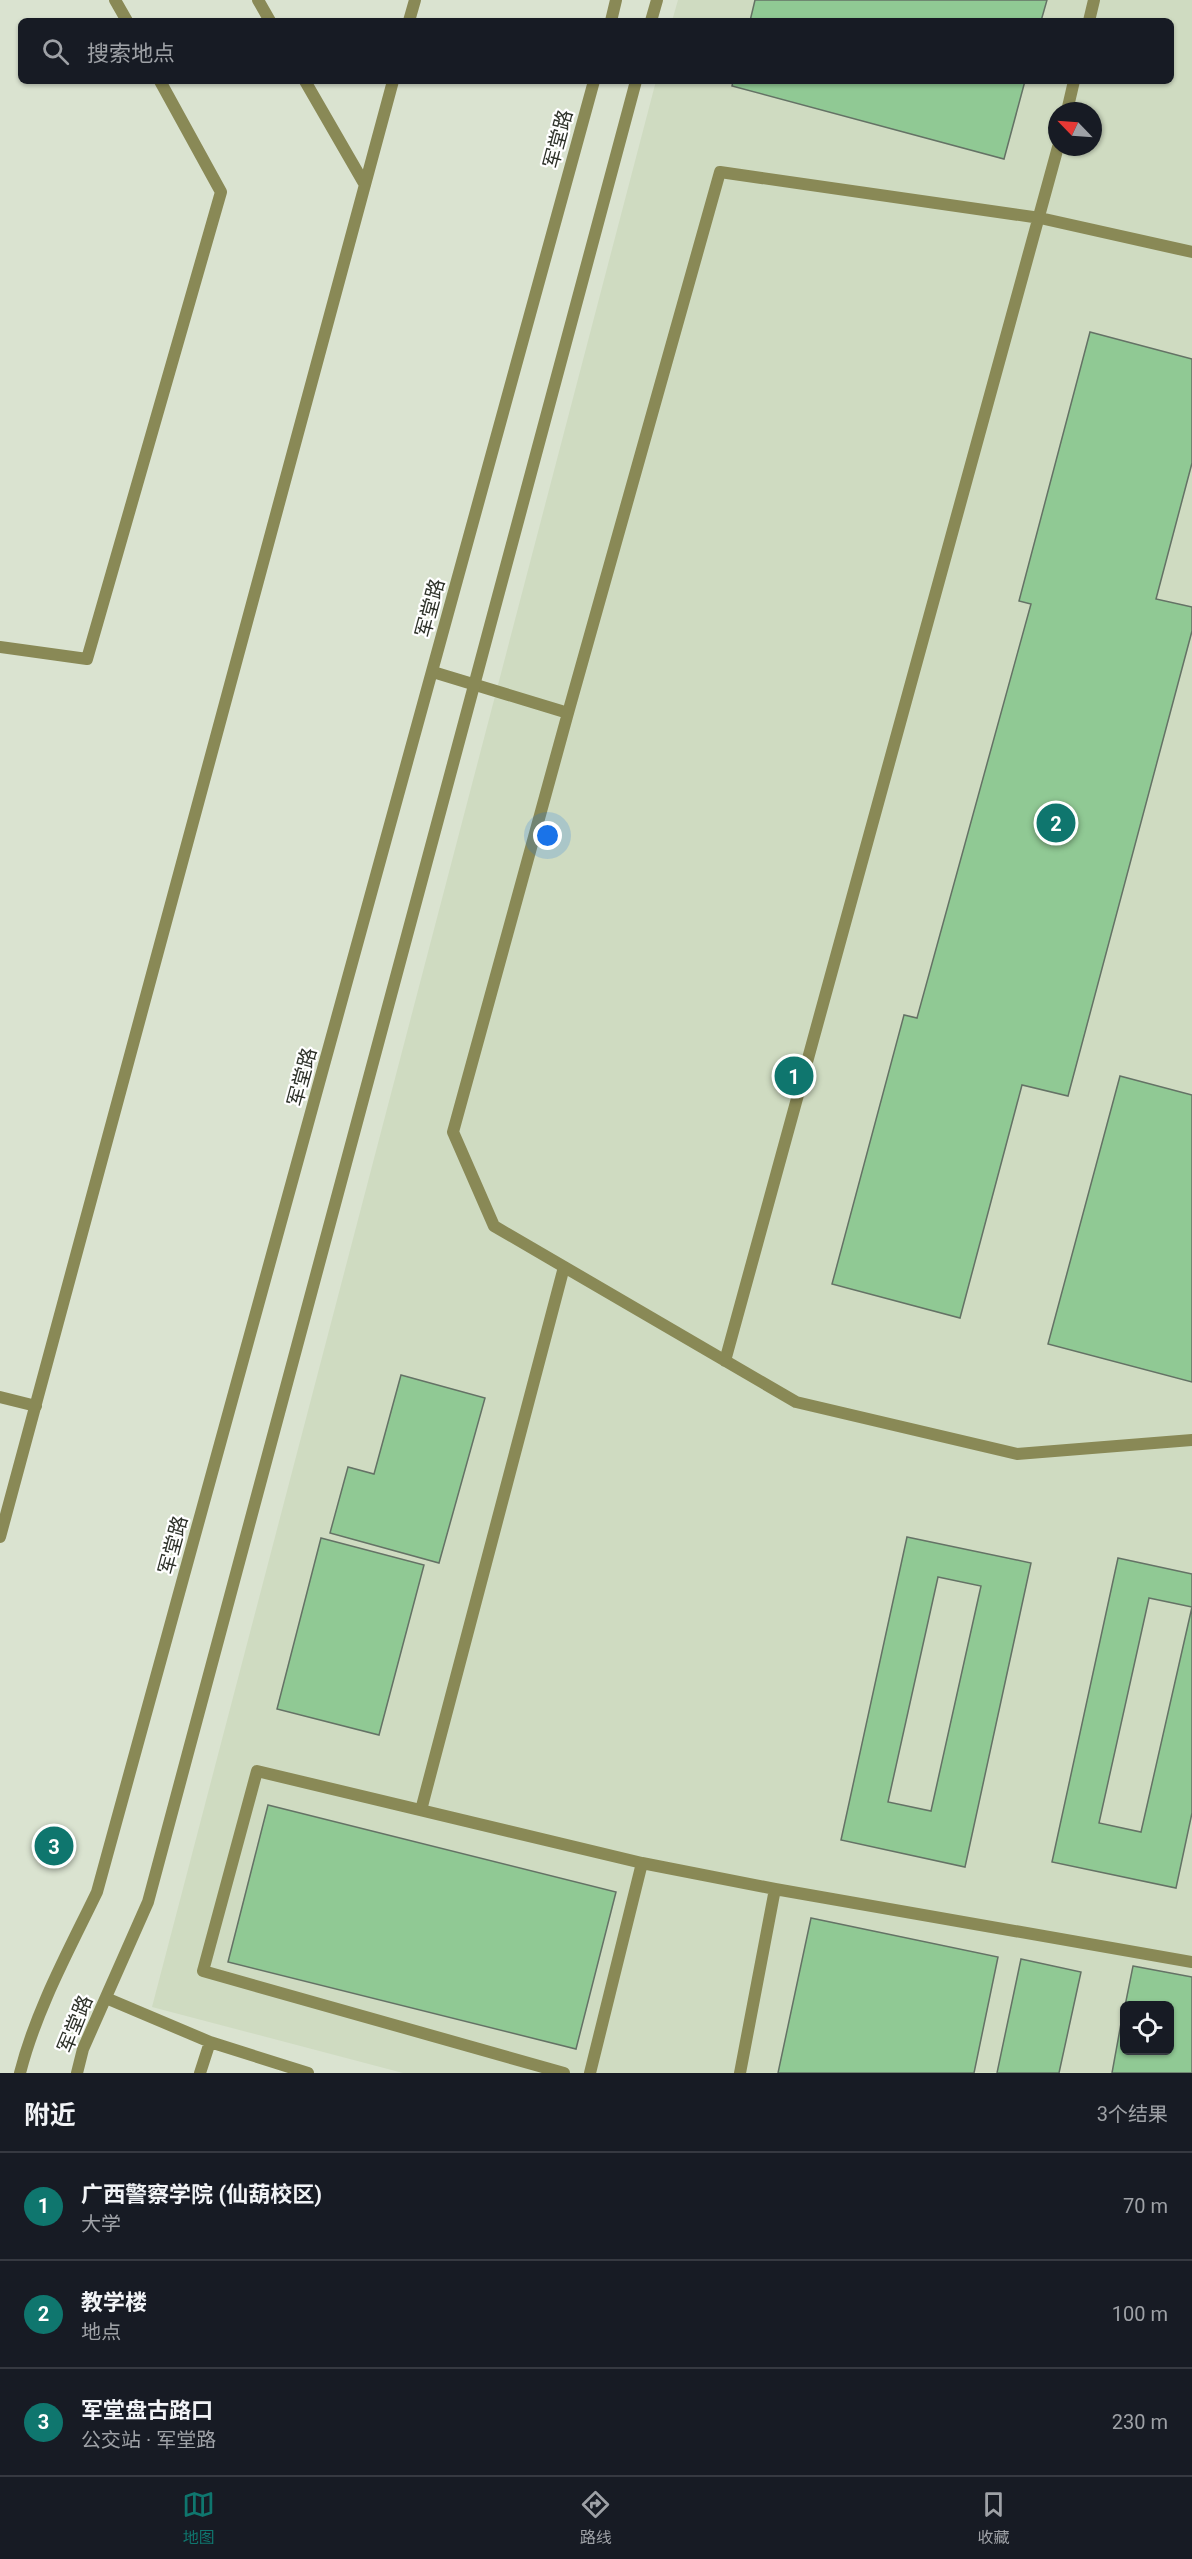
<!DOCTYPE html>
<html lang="zh">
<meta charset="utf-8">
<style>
body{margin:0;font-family:Roboto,"Noto Sans SC",sans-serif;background:#20242c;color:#f1f3f6}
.controls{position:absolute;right:18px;bottom:18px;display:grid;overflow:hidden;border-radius:9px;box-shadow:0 2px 4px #0004}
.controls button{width:54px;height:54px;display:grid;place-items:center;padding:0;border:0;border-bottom:2px solid #363941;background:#171b24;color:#f1f3f6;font:30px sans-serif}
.compass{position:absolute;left:1048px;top:102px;width:54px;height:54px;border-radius:50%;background:#171b24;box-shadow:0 2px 4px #0004;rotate:295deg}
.you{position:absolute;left:548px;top:836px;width:21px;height:21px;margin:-15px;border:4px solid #fff;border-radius:50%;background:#1a73e8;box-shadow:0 0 0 9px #1a73e833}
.badge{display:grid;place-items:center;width:39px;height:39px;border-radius:50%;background:#0f766e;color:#fff;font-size:20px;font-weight:700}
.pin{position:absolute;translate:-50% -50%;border:3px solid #fff;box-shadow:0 2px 6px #0006}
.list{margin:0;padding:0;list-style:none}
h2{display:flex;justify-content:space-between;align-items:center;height:78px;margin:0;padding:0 24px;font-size:26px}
h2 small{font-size:20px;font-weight:400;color:#9ea1a6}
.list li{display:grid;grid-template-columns:39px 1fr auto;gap:18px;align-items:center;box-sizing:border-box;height:108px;padding:0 24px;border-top:2px solid #363941}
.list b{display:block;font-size:22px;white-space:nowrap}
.list p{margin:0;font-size:20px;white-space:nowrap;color:#9ea1a6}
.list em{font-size:20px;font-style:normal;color:#9ea1a6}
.icon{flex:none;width:33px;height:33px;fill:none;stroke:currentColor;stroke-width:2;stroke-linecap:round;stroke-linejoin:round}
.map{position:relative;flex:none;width:1192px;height:2073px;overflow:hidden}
.search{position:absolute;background:#171b24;box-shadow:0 2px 4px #0004;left:18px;right:18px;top:18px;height:66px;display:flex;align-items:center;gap:15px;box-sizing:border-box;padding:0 21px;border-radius:9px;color:#9ea1a6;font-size:22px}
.sheet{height:402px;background:#171b24}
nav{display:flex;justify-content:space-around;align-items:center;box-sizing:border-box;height:84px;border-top:2px solid #363941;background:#171b24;font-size:16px;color:#9ea1a6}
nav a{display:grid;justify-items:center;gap:3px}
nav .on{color:#0f766e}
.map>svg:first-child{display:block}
</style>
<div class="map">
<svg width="1192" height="2073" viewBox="0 0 1192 2073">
<rect width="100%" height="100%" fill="#dae3d0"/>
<path fill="#cfdbc1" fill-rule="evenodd" d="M678,0H1192V2073H403L152,2007L656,81H1171V21H672ZM1057,111H1093V147H1057ZM1124,2006H1170V2050H1124Z"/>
<path fill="#90c994" stroke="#647265" stroke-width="1.5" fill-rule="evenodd" d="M755,0H1047L1041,21H750Z
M733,81H1025L1004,159L732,86Z
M1090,332L1192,359V463L1156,599L1192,607V631L1068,1096L1022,1085L960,1318L832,1284L904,1015L917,1018L1031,604L1019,601Z
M1120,1076L1192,1095V1382L1048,1344Z
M401,1375L485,1398L439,1563L330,1533L348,1467L374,1474Z
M907,1537L1031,1563L965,1867L841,1840ZM938,1577L981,1586L931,1811L888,1802Z
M321,1538L424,1565L379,1735L277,1709Z
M1118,1558L1192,1574V1813L1176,1888L1052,1862ZM1149,1598L1192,1607L1141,1832L1099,1823Z
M268,1805L616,1892L576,2049L228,1962Z
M811,1918L998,1957L974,2073H778Z
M1021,1959L1081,1972L1059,2073H997Z
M1133,1966L1192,1977V2073H1112L1124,2007V2050H1170V2006H1125Z"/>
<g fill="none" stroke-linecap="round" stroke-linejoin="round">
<path stroke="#898956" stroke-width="12" d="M115,0L127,21
M258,0L270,21
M409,21L415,0
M1089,21L1094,0
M305,81L365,185
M1067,111L1074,81
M1192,252L1040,218L720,172L568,713L453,1132L494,1226L796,1402L1017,1454L1192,1440
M0,647L87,659L221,192L160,81
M433,672L568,713
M725,1361L1058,147
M0,1397L36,1406
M0,1537L393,81
M421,1810L564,1267
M564,2073L203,1971L257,1771L642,1863L775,1889L1192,1962
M590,2073L642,1863
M740,2073L775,1889"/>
<path stroke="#898956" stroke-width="12" d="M611,21L616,0
M651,21L657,0
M106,1998L210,2042L308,2073
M20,2073C36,2010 69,1950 97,1892L594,81
M77,2073L83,2049L148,1902L636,81
M200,2073L210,2042"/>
</g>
<g text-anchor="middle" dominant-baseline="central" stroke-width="4.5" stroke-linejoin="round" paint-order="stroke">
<g font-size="20" fill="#2e322a" stroke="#fff">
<text transform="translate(558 139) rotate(-75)">军堂路</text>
<text transform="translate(430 608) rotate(-75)">军堂路</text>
<text transform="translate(302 1077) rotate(-75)">军堂路</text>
<text transform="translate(173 1545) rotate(-75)">军堂路</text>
<text transform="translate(75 2024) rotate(-68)">军堂路</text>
</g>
</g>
</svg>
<div class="controls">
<button><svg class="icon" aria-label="locate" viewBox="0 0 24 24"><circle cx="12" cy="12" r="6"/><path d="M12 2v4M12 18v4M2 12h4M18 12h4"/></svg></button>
</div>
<svg class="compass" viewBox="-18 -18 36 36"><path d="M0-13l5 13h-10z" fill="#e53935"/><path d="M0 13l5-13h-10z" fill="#9ea1a6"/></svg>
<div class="you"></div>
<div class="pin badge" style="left:794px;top:1076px">1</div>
<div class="pin badge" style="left:1056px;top:823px">2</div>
<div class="pin badge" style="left:54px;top:1846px">3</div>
<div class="search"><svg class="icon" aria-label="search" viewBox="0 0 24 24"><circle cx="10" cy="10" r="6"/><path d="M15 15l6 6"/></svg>搜索地点</div>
</div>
<section class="sheet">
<h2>附近<small>3个结果</small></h2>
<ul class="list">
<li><span class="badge">1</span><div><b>广西警察学院 (仙葫校区)</b><p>大学</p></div><em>70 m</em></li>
<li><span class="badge">2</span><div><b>教学楼</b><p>地点</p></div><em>100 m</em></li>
<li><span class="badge">3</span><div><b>军堂盘古路口</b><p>公交站 · 军堂路</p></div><em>230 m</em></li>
</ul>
</section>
<nav>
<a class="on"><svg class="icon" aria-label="map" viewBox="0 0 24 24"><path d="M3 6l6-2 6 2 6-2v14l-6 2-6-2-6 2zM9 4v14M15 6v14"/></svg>地图</a>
<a><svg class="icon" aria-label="directions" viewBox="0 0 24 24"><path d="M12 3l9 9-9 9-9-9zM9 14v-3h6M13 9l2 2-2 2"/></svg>路线</a>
<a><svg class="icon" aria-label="saved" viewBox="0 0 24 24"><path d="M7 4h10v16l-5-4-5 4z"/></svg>收藏</a>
</nav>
